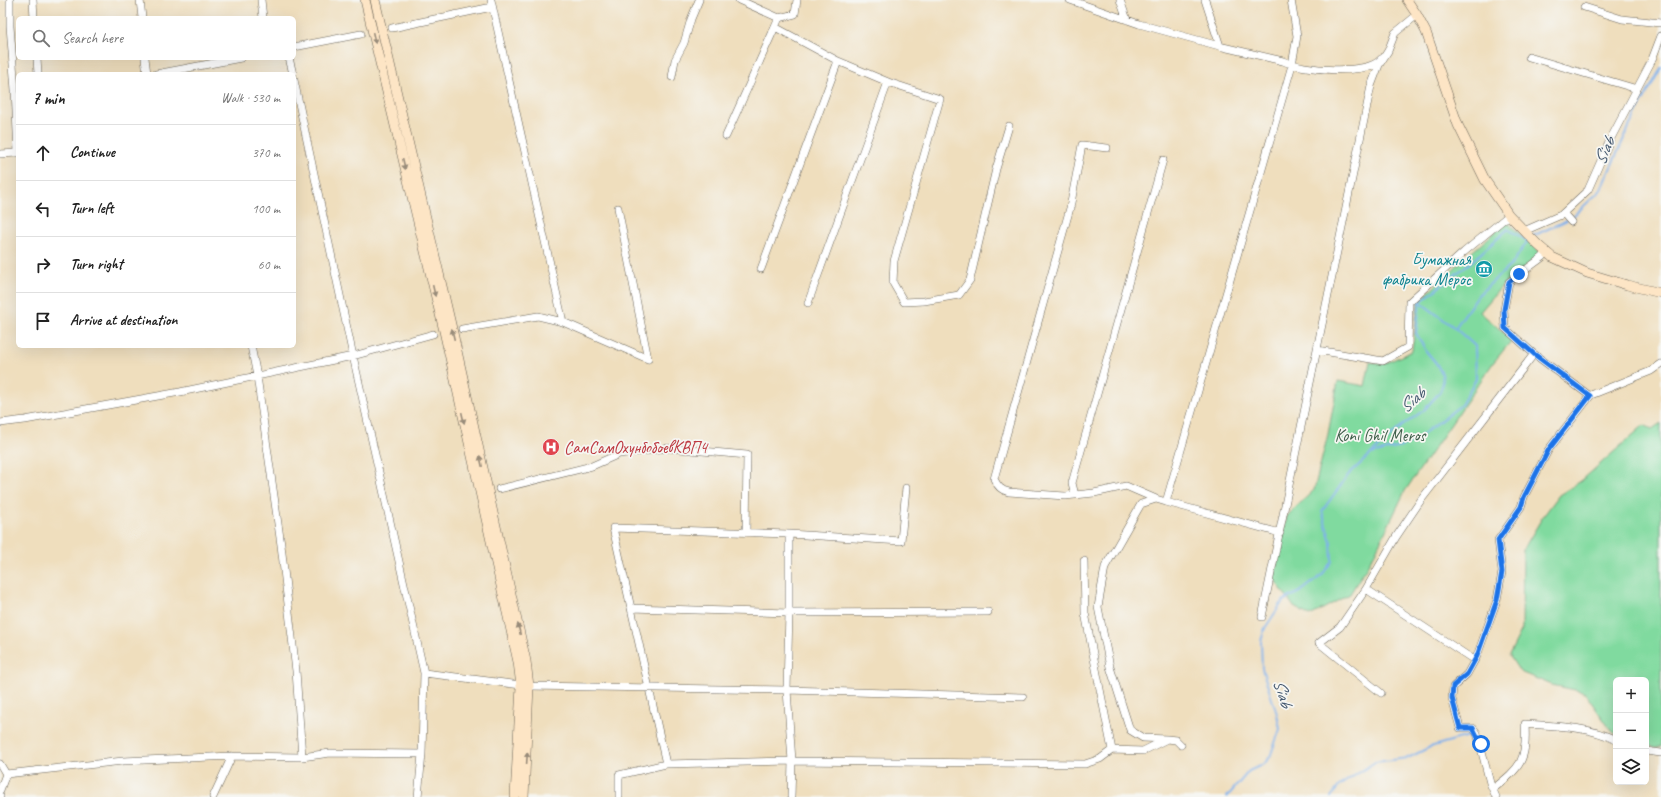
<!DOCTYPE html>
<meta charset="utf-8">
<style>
body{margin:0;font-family:Caveat,sans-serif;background:#f2f2f2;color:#222}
.controls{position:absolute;right:12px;bottom:12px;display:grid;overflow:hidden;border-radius:6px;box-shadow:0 4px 16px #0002}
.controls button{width:36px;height:36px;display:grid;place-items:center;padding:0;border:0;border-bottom:1px solid #e0e0e0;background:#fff;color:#222;font:20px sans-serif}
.stop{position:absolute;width:12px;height:12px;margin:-9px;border:3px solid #1a73e8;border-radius:50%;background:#fff}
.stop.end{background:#1a73e8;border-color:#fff;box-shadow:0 1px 4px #0008}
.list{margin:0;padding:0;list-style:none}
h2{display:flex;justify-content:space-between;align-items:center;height:52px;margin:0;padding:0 16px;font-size:17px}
h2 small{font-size:13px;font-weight:400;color:#767676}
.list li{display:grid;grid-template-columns:26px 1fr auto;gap:12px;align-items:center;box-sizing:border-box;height:56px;padding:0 16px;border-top:1px solid #e0e0e0}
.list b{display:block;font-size:15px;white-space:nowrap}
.list em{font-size:13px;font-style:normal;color:#767676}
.icon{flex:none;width:22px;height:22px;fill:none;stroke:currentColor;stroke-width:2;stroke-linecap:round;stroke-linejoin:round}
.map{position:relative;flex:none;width:1661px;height:797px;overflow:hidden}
.search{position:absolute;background:#fff;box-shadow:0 4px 16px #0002;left:16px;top:16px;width:280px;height:44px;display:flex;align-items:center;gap:10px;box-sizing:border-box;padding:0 14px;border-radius:6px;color:#767676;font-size:15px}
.panel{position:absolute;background:#fff;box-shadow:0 4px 16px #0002;left:16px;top:72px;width:280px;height:276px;border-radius:6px}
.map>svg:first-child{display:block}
</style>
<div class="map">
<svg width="1661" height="797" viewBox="0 0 1661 797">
<rect width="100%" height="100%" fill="#f6f6f2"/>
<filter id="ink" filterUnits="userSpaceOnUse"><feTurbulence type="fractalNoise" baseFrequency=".025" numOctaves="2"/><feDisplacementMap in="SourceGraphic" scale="8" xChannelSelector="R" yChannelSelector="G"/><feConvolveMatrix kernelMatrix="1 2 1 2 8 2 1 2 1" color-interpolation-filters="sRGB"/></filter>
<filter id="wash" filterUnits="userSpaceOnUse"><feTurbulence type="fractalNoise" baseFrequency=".012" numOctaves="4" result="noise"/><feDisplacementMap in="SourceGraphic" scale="16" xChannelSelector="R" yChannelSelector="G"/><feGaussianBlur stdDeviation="0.9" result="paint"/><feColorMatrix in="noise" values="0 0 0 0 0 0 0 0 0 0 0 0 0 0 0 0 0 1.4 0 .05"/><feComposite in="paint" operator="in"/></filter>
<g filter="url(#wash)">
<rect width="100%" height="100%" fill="#efdebd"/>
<path fill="#80da9f" stroke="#4e7b5e" d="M1507,222L1542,254L1507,280L1480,312L1512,340L1493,363L1405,491L1375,553L1350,594L1310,616L1294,607L1274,579L1287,516L1314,490L1328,434L1338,381L1365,386L1370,362L1384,364L1412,351L1418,302L1467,256Z
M1661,423V747H1653L1646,745V680H1616V734L1613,733L1584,692L1552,685L1520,672L1509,655L1522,629L1523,550L1542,518L1559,495L1581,481L1644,425L1652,429Z"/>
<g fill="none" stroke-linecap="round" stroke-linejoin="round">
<path stroke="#7fb1eb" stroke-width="2" d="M1571,218L1600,191L1630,125L1661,68
M1533,236L1567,220
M1420,302L1471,262L1508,229L1527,241
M1371,454L1401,447L1417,440L1428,430L1461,405L1476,379L1475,346L1455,328
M1227,797L1249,771L1264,764L1270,757L1280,729L1277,714L1262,669L1261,641L1265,628L1283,601L1303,590L1322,575L1332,561L1331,542L1322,511L1349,474L1402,426L1424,410L1440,392L1443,383L1442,374L1436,363L1426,351L1416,333L1420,302L1455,328L1478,295L1512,264L1529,239
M1331,797L1339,786L1375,762L1408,758L1430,747L1468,736"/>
</g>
</g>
<g filter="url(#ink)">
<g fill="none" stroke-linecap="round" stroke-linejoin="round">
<defs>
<path id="minor" d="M10,0V26L15,90L18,153
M33,0L34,18
M140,0L142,18
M261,0L263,18
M491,0L563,322
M739,0L779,18L775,27
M1070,0L1139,24L1223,47L1283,61C1302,70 1367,76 1381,59
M1120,0L1127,20
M1205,0L1220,46
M1584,7L1622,19L1661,23
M779,18L795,14L797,0
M392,28L492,7
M294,47L361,34
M1529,57L1637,89
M37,58L38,74
M145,58L147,74
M289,58L293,74
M156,74L241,58
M672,77L675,60L684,43L691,19L699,0
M294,80L353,356L424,673L422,754L418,797
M726,136L775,27L838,61
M1107,148L1082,145L1070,208L994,479C998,487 1001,490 1009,492L1065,496L1094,493L1126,486L1156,499
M0,154L18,153
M1563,213L1571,222
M1524,231L1561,215L1588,190L1610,140L1651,62L1661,36
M1546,251L1543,257L1509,282L1504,310L1505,328L1534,354L1590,396
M761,269L838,61L888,82
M808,303L888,82L940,99L894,261L893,283L904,302L924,301L959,295L970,280L996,169L1009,126
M462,329L538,316L563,322L648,359L618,208
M251,346L257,376L281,545L296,671L302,757
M1317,350L1383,361L1408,347L1409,302L1464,252L1509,215
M0,423L25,420L180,392L353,356L433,334
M906,488L901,541L789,534L613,528L666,764L792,761L1085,764L1100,759L1112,750L1143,751L1167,739L1143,738L1130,730L1110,667L1098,607L1105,567L1141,504L1156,499L1166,502L1292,65L1297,36L1291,0
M499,489L592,466L619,454L668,448L747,455L746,533
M1075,495L1072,483L1163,160
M1166,502L1280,533
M789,534V613L787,690L792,761L791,797
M1084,561L1085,613L1112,750
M1366,589L1340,627L1319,643L1381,693
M631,608L789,613L988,612
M1262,617L1371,86L1379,65L1388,51L1395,33L1417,15
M1474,660L1366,589L1396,537L1421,500L1534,354
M424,673L529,686L787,690L1023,697
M1167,739L1176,740L1181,745
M1646,751L1661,753
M0,764L6,774
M1493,789C1521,767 1527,761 1525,724C1556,726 1588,726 1616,740
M0,790L6,774L123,761L232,756L302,757L330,753L422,754
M0,796V797
M213,797L232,756
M619,797V775L666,764
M1496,797L1490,783L1477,733L1473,728H1460L1452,699L1453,687L1467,674L1477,656L1497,600L1502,572L1498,540L1521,507L1524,497L1549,449L1591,395L1651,371L1661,364"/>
<path id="secondary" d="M365,0L444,331L518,662L521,686L515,797
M375,0L453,333L526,661L529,686L524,797
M1407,0L1417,15L1426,32L1458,125L1485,180L1509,215L1538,245L1552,257L1587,273L1627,285L1661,293"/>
</defs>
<use href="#minor" stroke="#666054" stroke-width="8"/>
<use href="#secondary" stroke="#666054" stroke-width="10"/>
<use href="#minor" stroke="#fff" stroke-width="7"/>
<use href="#secondary" stroke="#fde5c5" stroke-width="9"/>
</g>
<defs><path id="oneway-solid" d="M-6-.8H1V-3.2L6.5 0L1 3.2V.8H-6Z"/></defs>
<g fill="#988b79">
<use href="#oneway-solid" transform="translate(374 38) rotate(77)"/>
<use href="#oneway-solid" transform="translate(404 164) rotate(77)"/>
<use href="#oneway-solid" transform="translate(434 291) rotate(77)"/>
<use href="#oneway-solid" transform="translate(453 334) rotate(-103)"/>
<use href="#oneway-solid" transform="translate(463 418) rotate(77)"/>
<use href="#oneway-solid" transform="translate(481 461) rotate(-102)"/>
<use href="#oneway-solid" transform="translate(519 629) rotate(-103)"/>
<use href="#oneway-solid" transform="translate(527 758) rotate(-86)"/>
</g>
</g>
<g fill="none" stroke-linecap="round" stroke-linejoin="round" filter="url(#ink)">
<path stroke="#1a73e8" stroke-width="5" d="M1481,744L1473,728H1460L1452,698L1453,686L1467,674L1477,656L1497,600L1502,572L1498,540L1521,507L1524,497L1549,449L1590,396L1534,354L1505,328L1504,310L1509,282L1519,274"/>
</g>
<defs>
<symbol id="museum-disc" viewBox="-11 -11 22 22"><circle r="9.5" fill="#0f9aa8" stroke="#f6f6f2"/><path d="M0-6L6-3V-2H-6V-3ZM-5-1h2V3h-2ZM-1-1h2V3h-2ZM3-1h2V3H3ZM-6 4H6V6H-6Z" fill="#fff"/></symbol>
<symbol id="hospital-disc" viewBox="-11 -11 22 22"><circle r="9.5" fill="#e0444e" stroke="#f6f6f2"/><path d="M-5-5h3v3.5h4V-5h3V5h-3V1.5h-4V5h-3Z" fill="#fff"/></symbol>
</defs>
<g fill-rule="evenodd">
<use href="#museum-disc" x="1474" y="259" width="20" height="20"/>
<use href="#hospital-disc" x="541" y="437" width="20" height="20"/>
</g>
<g text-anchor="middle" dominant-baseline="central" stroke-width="3.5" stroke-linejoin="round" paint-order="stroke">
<g font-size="17" fill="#0d838f" stroke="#f6f6f2" text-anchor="end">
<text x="1471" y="259">Бумажная<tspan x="1471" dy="20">фабрика Мерос</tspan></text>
</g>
<g font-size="17" fill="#3f5e4a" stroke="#f6f6f2">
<text x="1380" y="435">Koni Ghil Meros</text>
</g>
<g font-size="17" fill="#be3a42" stroke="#f6f6f2" text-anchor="start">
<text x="564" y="447">СамСамОхунбобоевКВП4</text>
</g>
<g font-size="18" font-style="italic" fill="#44586f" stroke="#f6f6f2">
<text transform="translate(1604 151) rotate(-66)">Siab</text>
<text transform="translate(1412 400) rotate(-41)">Siab</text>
<text transform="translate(1283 693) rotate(73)">Siab</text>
</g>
</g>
</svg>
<div class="controls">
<button>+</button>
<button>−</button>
<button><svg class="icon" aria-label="layers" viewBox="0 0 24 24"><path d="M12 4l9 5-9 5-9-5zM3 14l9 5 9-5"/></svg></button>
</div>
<div class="stop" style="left:1481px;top:744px"></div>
<div class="stop end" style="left:1519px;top:274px"></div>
<div class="search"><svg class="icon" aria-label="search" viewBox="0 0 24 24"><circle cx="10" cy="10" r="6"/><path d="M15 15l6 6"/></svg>Search here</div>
<section class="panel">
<h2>7 min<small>Walk · 530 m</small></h2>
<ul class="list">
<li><svg class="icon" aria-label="ahead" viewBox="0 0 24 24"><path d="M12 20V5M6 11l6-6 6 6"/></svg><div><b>Continue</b></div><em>370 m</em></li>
<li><svg class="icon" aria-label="left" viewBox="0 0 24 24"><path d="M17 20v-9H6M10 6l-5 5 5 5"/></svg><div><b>Turn left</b></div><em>100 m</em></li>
<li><svg class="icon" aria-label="right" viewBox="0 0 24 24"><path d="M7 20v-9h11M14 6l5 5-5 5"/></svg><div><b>Turn right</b></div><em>60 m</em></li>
<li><svg class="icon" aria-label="arrive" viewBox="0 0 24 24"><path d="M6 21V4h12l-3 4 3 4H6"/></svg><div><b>Arrive at destination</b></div></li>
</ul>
</section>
</div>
